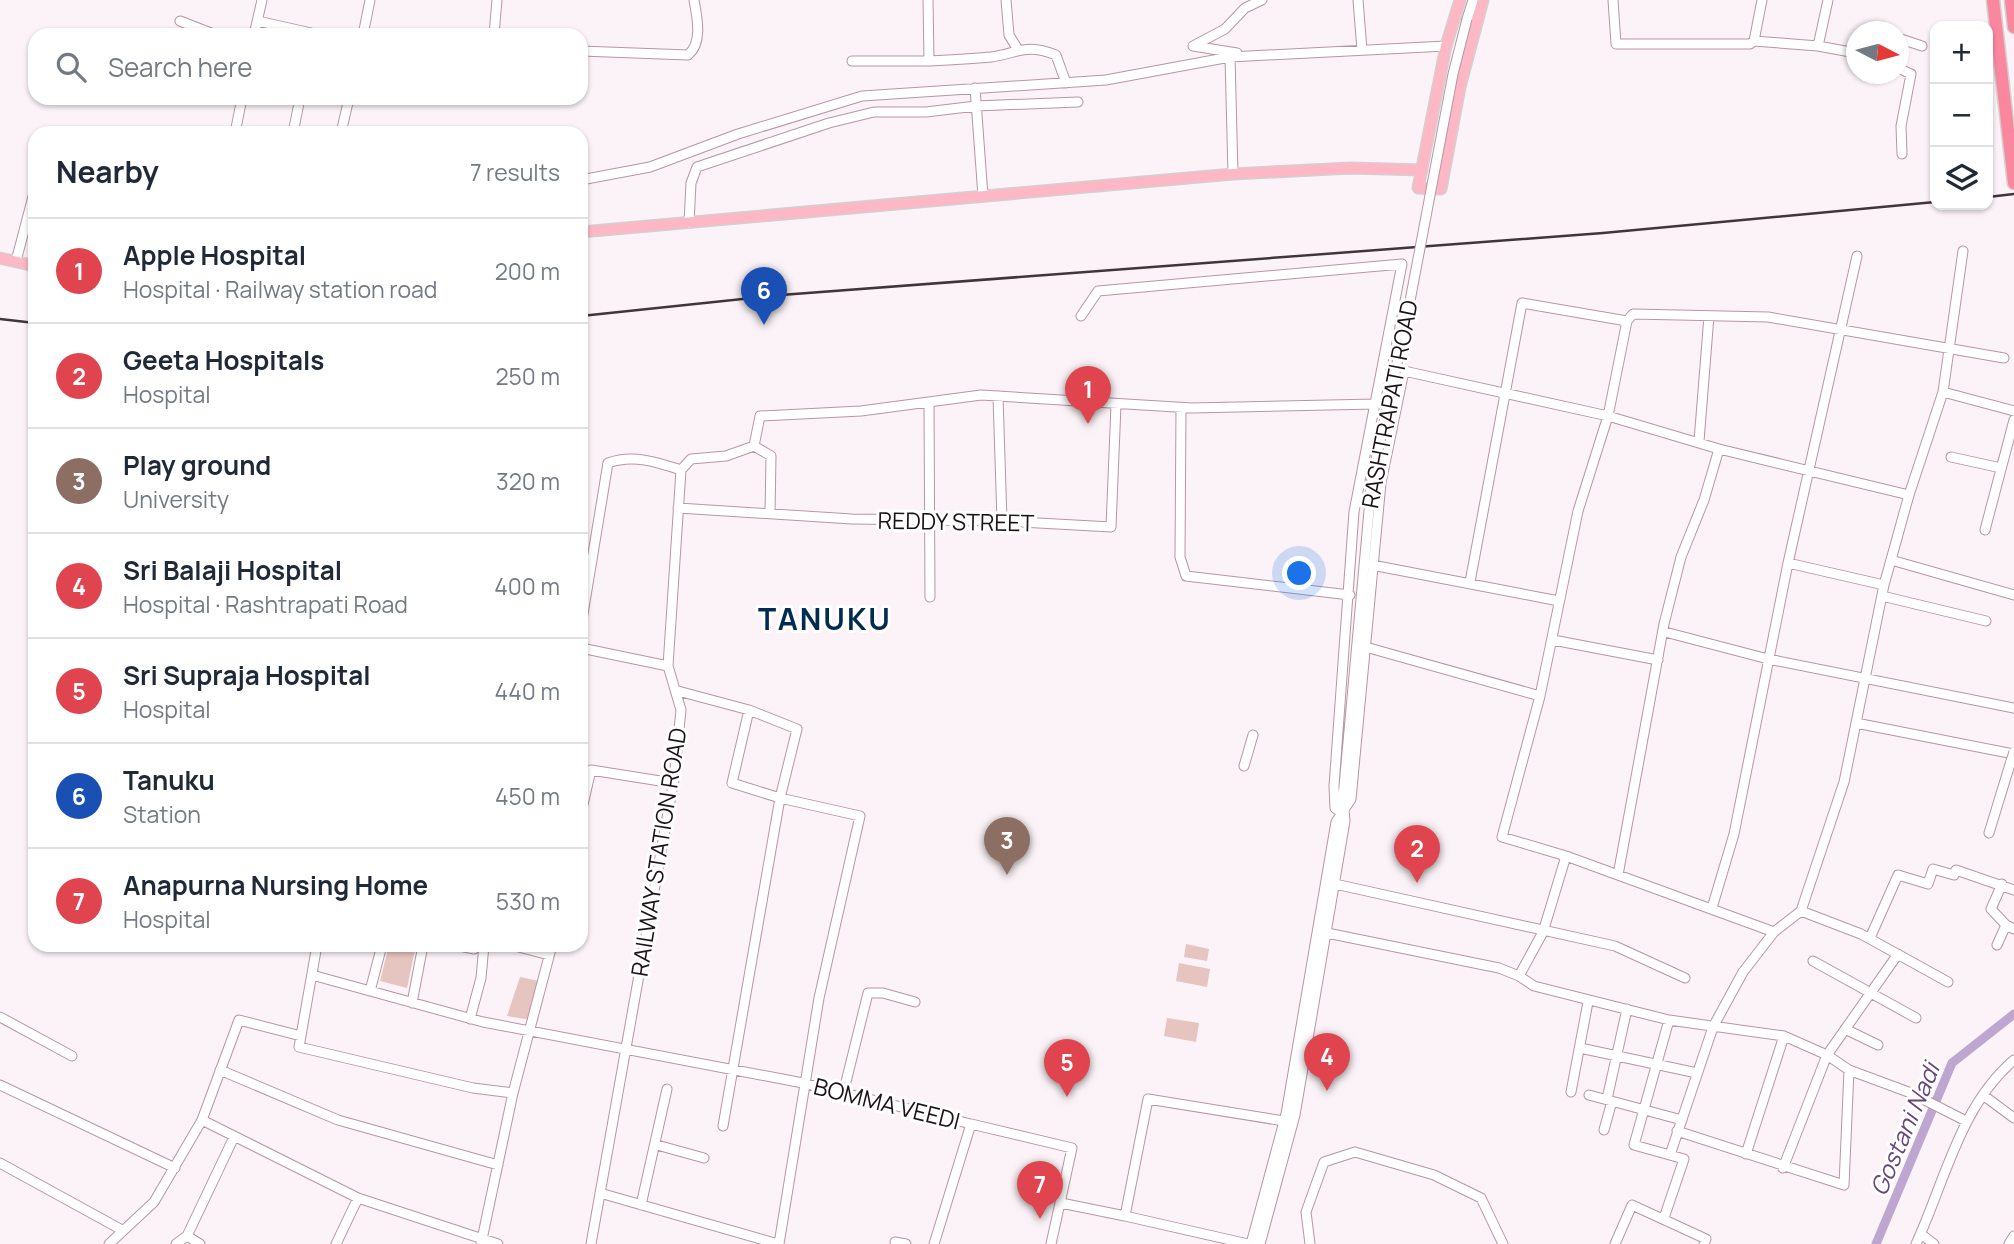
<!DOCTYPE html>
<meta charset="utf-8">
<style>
body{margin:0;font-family:Manrope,sans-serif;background:#f6f6f7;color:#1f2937}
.controls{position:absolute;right:21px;top:21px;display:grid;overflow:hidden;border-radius:14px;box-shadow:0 2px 5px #0004}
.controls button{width:63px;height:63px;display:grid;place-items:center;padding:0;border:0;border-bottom:2px solid #e0e1e3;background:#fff;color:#1f2937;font:35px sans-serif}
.compass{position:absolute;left:1846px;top:21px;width:63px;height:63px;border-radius:50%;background:#fff;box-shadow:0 2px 5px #0004;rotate:96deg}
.you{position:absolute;left:1300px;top:574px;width:24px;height:24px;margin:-18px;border:5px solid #fff;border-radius:50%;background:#1a73e8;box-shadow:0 0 0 10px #1a73e833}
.badge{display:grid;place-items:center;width:46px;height:46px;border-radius:50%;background:#3082d1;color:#fff;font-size:23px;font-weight:700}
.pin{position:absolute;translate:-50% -58px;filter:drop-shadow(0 2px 4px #0008)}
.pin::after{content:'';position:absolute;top:37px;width:24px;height:21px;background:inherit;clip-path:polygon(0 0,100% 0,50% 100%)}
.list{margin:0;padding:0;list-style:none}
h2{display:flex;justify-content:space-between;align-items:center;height:91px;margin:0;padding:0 28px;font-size:30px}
h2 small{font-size:23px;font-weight:400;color:#747a83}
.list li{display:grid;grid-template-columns:46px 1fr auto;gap:21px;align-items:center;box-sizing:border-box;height:105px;padding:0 28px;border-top:2px solid #e0e1e3}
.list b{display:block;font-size:26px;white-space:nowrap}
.list p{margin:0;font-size:23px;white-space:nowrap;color:#747a83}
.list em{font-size:23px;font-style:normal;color:#747a83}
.icon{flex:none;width:38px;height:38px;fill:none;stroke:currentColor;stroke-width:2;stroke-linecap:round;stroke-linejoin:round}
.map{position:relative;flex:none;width:2014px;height:1244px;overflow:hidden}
.search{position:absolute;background:#fff;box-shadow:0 2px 5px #0004;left:28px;top:28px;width:560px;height:77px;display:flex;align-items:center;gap:18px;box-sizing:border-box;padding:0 24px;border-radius:21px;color:#747a83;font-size:26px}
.panel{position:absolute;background:#fff;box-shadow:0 2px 5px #0004;left:28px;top:126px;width:560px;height:826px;border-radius:21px}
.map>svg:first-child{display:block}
</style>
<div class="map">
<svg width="2014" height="1244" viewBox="0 0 2014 1244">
<rect width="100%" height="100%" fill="#fbf3f7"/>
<path fill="#e6c4bf" d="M1186,944L1209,949L1207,961L1184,957Z
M389,945H416L407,988L380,981Z
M1179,963L1210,969L1207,987L1176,981Z
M520,977L539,981L532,1020L507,1016Z
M1167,1018L1199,1023L1196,1042L1164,1036Z"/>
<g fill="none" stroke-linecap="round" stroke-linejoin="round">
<path stroke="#bda6d0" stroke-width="9" d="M1876,1244L1952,1063L2014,1014"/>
<defs>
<path id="minor" d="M1006,0L1009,35L1017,48
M1358,0L1362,50
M1613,0L1616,44H1750L1754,41L1818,46L1856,53
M1467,19L1473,0
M180,21L216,35
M258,21L320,35
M254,35L262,0
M363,35L370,0
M494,35L497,0
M1898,38L1922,46
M1754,41L1762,0
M1818,46L1828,0
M581,51L688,55C703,43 697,17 694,0
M1237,53L1193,46L1225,29L1245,8L1262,0
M1230,57L1233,174
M852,61H929L928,0
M929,61C950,60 970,59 991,57C1018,53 1026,43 1056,55L1066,83
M1898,68L1911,74L1901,126L1902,154
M975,88L983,196
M235,133L242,98
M293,133L300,98
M341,133L349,98
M581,180L650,167L738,134L862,96L1106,80L1230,57L1446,46
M689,223L691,183L697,167L829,123L874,112H926L976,106L1078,102
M16,261L35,189
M1081,316L1098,291L1402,264L1354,512L1334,786L1335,808L1342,813
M1943,392L1963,251
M998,396L1002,521
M929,403L930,597
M1181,408L1180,557L1186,576L1350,595
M1699,441L1709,316
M754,446L771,456L770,513
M1951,457L2001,468
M678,508L852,519L1002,521L1111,527L1116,405
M1985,530L2014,420
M1891,560L2014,595
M1788,563L1884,585
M1372,565L1559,601
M1470,582L1522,303L1627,321
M1882,596L1986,621
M581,626L608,463C634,454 656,462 681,470
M1665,632L1768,659L2014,708
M1553,640L1658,660
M1362,646L1540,696L1502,837L1566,856L1774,932
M581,648L668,666
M678,691L749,710L797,729L780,798L860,816L819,998L779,1244
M1540,696L1578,511L1608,416L1627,321L1633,314L1768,317L2004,358
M1856,723L2014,754
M1244,766L1253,735
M581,813L591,770L673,783
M1989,833L2011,761
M1618,875L1664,624L1681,557L1704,500L1719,449
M1335,884L1615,946L1685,978
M2002,884L1991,909L2006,925L2014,929
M1712,908L1734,834L1788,563L1857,256
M1801,911L1861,934L1948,982
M1327,933L1499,968L1519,976L1534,986L1669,1020L1784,1036L1827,1055L1849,1070L1911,1093L1966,1121
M1870,938L1898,875L1928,884L1933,869L1954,875L1956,870L2014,890
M317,945L299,1047L473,1088L513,1093
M455,945L474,949L478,945
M511,945L549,955
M1997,945L2006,925
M1813,961L1916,1018
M312,975L483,1022L803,1083L971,1124
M1519,976L1543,932L1566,856
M370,991L382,945
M412,1003L423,945
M0,1017L72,1056
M470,1019L481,978L484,945
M1845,1029L1878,1045
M301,1036L239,1020L202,1120L358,1198L498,1244
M1580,1048L1697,1073
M220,1070L338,1120L498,1165
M0,1085L175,1168
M1571,1092L1588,1002
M843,1094L868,993H883L915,1002
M1589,1095L1682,1120
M1983,1095L2014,1118
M1607,1099L1627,1009
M723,1126L780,798L732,783L749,710
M1604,1130L1612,1101
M1677,1131L1844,1185L1849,1070
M657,1145L704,1158
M1746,1154L1784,1036
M1670,1155L1713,1027L1743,972L1774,932L1801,911L1844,782L1884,585L1909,495L1943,392L2014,411
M0,1163L122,1230
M1783,1168L1827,1055L1898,954
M600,1193L778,1244
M1061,1203L1125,1216L1148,1099L1284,1121
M641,1205L667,1089
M1125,1216L1248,1244
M1664,1218L1684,1159L1634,1145L1669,1020
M1921,1234L1934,1244
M187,1236L200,1244
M895,1242L906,1244
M109,1244L154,1202L202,1120
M176,1244L187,1236L234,1137
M336,1244L358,1198
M481,1244L513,1093L552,945
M591,1244L674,779L681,710L668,666L681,470L691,459L726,456L754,446L760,416L861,411L981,395L1192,408L1376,404
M934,1244L971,1124L1072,1148L1051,1244
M1251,1244L1286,1114L1336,822L1351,799L1381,483L1404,371L1608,416L1719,449L1909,495
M1260,1244L1295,1115L1345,821L1343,797L1372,478
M1310,1244L1306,1212L1324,1162L1355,1152L1434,1175L1481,1198L1503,1244
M1615,1244L1632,1205L1706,1239L1704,1244
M1916,1244C1945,1181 1960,1106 2014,1060
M2009,1244L2014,1236"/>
<path id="major" d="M1460,0L1446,46L1418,188L1441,189L1460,87L1483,0
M581,232L1233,174L1351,168L1422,170
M0,258L35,266"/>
<path id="highway" d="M1993,0L2014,183
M2011,0L2014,27"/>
</defs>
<use href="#minor" stroke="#b895a5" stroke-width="11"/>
<use href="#major" stroke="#d2d0d1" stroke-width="13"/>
<use href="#highway" stroke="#d2d0d1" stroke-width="15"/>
<use href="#minor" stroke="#fff" stroke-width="9"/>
<use href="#major" stroke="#fdb7c5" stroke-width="10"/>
<use href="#highway" stroke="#fb879e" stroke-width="12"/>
<path stroke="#40353a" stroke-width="2.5" d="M1988,197L2014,194
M581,316L781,295L1603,233L1935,202
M0,319L35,323"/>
<defs>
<path id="minor-bridge" d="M1372,478L1406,322L1453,74L1467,19
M2011,761L2014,752"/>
</defs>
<use href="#minor-bridge" stroke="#b895a5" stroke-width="11" stroke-linecap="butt"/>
<use href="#minor-bridge" stroke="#fff" stroke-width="9"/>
</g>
<g text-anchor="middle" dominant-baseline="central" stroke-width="6" stroke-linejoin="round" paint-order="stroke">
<g font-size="23" fill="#1e1218" stroke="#fff">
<text transform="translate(1389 404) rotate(-79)">RASHTRAPATI ROAD</text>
<text transform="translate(956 521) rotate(1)">REDDY STREET</text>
<text transform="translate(658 852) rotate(-81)">RAILWAY STATION ROAD</text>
<text transform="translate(887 1103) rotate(14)">BOMMA VEEDI</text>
</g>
<g font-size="24" font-style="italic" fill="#67477e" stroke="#fff">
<text transform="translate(1904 1129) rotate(-67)">Gostani Nadi</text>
</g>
<g font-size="30" font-weight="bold" letter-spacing="2" fill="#022b50" stroke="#fff">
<text x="825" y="618">TANUKU</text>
</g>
</g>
</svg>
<div class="controls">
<button>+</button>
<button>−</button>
<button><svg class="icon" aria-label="layers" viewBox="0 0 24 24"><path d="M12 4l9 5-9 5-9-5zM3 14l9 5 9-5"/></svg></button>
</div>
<svg class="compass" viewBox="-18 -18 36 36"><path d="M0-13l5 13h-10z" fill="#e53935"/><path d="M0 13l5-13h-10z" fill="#747a83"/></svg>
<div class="you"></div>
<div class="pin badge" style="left:1088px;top:424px;background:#e0444e">1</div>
<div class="pin badge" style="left:1417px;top:883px;background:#e0444e">2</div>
<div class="pin badge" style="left:1007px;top:875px;background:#8d6e63">3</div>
<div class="pin badge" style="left:1327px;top:1091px;background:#e0444e">4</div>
<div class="pin badge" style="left:1067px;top:1097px;background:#e0444e">5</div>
<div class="pin badge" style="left:764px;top:325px;background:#1a4fb4">6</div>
<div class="pin badge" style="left:1040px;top:1219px;background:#e0444e">7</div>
<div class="search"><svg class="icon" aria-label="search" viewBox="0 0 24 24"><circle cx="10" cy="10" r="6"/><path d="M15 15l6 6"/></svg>Search here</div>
<section class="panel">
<h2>Nearby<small>7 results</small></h2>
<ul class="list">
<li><span class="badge" style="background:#e0444e">1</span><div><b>Apple Hospital</b><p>Hospital · Railway station road</p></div><em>200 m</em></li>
<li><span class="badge" style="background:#e0444e">2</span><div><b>Geeta Hospitals</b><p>Hospital</p></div><em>250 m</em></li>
<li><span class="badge" style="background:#8d6e63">3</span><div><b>Play ground</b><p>University</p></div><em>320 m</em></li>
<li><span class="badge" style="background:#e0444e">4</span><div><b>Sri Balaji Hospital</b><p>Hospital · Rashtrapati Road</p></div><em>400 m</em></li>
<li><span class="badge" style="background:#e0444e">5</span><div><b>Sri Supraja Hospital</b><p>Hospital</p></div><em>440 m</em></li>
<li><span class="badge" style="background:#1a4fb4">6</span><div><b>Tanuku</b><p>Station</p></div><em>450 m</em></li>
<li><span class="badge" style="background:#e0444e">7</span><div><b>Anapurna Nursing Home</b><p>Hospital</p></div><em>530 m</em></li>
</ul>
</section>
</div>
